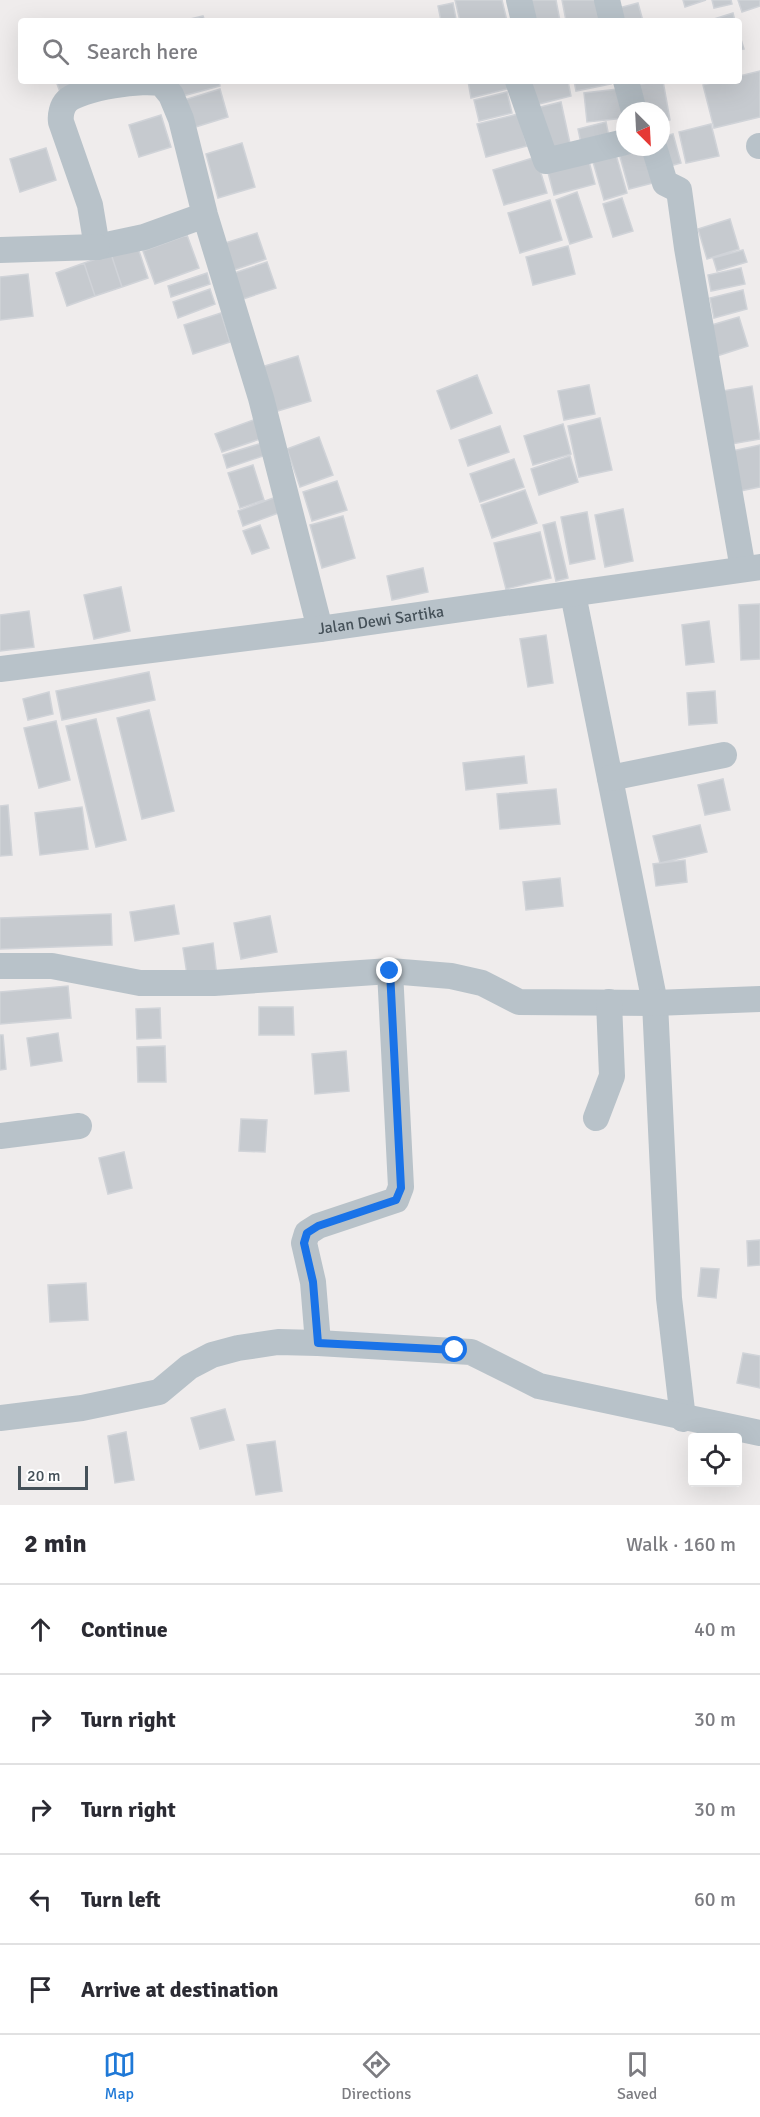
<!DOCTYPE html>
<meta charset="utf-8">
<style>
body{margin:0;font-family:Signika,sans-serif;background:#f7f7f7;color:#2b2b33}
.controls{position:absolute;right:18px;bottom:18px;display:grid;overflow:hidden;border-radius:6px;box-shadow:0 6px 24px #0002}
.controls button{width:54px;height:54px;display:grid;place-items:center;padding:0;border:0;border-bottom:2px solid #e1e1e2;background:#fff;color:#2b2b33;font:30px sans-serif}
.compass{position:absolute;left:616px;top:102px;width:54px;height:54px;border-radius:50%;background:#fff;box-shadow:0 6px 24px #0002;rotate:156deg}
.scale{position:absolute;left:18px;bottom:15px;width:70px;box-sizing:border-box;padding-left:6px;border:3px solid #455159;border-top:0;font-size:16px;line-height:21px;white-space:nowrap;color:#455159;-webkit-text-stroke:4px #fff;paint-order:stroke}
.stop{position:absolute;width:18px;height:18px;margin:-14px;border:4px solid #1a73e8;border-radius:50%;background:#fff}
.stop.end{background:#1a73e8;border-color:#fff;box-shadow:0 2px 6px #0008}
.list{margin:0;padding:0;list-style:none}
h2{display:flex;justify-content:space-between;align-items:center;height:78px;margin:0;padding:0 24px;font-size:26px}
h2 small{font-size:20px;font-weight:400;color:#7c7c81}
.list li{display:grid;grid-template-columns:39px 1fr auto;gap:18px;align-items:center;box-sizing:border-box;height:90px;padding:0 24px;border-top:2px solid #e1e1e2}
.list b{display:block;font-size:22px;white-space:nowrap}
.list em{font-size:20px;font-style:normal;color:#7c7c81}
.icon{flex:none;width:33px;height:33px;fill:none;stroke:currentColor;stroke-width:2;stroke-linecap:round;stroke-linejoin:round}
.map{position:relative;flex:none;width:760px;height:1505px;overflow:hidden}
.search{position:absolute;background:#fff;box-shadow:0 6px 24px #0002;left:18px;right:18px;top:18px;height:66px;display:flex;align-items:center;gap:15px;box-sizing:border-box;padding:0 21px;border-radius:6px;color:#7c7c81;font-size:22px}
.sheet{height:528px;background:#fff}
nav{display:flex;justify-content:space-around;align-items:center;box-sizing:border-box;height:84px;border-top:2px solid #e1e1e2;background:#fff;font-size:16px;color:#7c7c81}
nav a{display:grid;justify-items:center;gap:3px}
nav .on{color:#1f79d7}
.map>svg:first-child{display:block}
</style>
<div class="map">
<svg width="760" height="1505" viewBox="0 0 760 1505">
<rect width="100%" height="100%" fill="#efecec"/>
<path fill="#c6cacf" stroke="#d0d3d8" stroke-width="1.5" d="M455,0H502L507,21H460Z
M529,0H556L560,21H533Z
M562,0H596L601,21H566Z
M683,0H706L685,7Z
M712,0H731L732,4L714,8Z
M738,0H760V6L742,12Z
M453,3L456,19L441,21L438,6Z
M638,3L643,21H619L615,9Z
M733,13L735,21H715L714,19Z
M203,16L205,21H182Z
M739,33L744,49L739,50Z
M760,71V117L714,128L703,85L720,81H739V76Z
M56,81H88L61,95Z
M175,81H219L220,86L179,97Z
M468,81H510L511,88L471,98Z
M524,81H568L571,96L531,106Z
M574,81H610L611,84L576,91Z
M663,81L670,120L661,122V111H637L633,85Z
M626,88L625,118L587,122L584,93Z
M220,89L228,117L189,129L181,101Z
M507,92L512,113L479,121L474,100Z
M561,102L571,148L546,154L536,108Z
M518,114L527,146L486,157L477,124Z
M161,115L171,147L139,157L129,125Z
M606,122L609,137L581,143L578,129Z
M711,124L719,156L686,163L679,132Z
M673,134L681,163L663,168L661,137Z
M242,143L255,187L218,198L206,154Z
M617,146L643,147L653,183L629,189Z
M46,148L56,180L20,192L10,159Z
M614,148L627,193L604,200L591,155Z
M587,154L595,184L554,195L546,165Z
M536,157L547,193L504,205L493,170Z
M577,192L592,237L570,244L556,200Z
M622,198L633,231L613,237L603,204Z
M550,200L562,240L520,253L508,213Z
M730,219L739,249L707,259L698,229Z
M257,233L266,259L231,271L222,244Z
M187,235L199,268L155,284L143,251Z
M137,245L148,278L122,287L111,254Z
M568,246L575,274L533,285L526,257Z
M743,250L747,262L717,271L713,258Z
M111,254L122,287L95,296L84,263Z
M267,262L276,288L240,300L231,274Z
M84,263L95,296L67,306L56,273Z
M741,268L745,284L711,291L708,275Z
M207,273L210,284L171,297L168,286Z
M28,274L33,316L0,320V277Z
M210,289L215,304L178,318L173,302Z
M743,290L747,309L714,318L710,298Z
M221,313L230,342L193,354L184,325Z
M739,317L748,346L717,356L708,326Z
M298,356L311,401L271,413L258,368Z
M477,375L492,413L451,429L437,391Z
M589,385L595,414L564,420L558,391Z
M752,386L760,439L726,445L716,392Z
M600,418L612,470L579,477L568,426Z
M256,419L263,438L222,452L215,434Z
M563,424L571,454L533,465L524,436Z
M500,426L509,452L468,466L459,440Z
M319,437L333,475L300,487L287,449Z
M262,443L266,455L227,468L223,455Z
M760,445V487L735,492L727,452Z
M570,456L578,482L539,495L531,469Z
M514,459L524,487L480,502L470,474Z
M253,465L264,500L240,508L228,473Z
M337,481L347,510L312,521L303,492Z
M525,490L537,523L492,538L481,505Z
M276,497L281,512L243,526L238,511Z
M623,509L633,561L605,567L595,515Z
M587,512L595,559L570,564L561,517Z
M343,516L355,558L322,568L310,525Z
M555,522L568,578L556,581L543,525Z
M260,525L269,548L252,554L243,531Z
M540,532L551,578L506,589L494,543Z
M423,568L428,592L392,600L387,576Z
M121,587L130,631L94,639L84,595Z
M760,604V659L741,660L739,605Z
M29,611L34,647L0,651V615Z
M709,621L714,662L686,665L682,625Z
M546,635L553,683L528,687L520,639Z
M149,672L155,700L62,720L56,691Z
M715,691L717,723L689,725L687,693Z
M49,692L53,714L28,720L23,699Z
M149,710L174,811L142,819L117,718Z
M96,719L126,840L96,847L66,726Z
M56,721L70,780L39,788L24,728Z
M524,756L527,783L466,790L463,763Z
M723,779L730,810L705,815L698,785Z
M556,789L560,824L500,829L497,794Z
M8,805L12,855L0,856V806Z
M82,807L88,849L40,855L35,813Z
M700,825L707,852L660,863L653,836Z
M685,860L687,882L656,886L653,864Z
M560,878L563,906L526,910L523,882Z
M174,905L179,934L135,941L130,912Z
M111,914L112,945L0,949V918Z
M270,916L277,952L241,959L234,923Z
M213,943L217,977L188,981L183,948Z
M68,986L71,1018L0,1024V992Z
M259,1007H293L294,1035H259Z
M160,1008L161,1038L137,1039L136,1009Z
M58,1033L62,1061L31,1066L27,1038Z
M0,1035H3L6,1069L0,1070Z
M165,1046L166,1082H138L137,1047Z
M346,1051L349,1091L315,1094L312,1054Z
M241,1119L267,1120L265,1152L239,1151Z
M124,1152L132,1188L108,1194L99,1158Z
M760,1240V1265L748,1266L747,1241Z
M701,1268L719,1269L716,1298L698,1296Z
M86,1283L88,1320L50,1322L48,1285Z
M743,1353L760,1356V1388L737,1383Z
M225,1409L234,1440L200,1449L191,1418Z
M126,1432L134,1480L115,1483L108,1436Z
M275,1441L282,1491L256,1495L247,1445Z"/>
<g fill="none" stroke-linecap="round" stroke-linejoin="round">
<g stroke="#b8c2c9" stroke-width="26">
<path d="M519,0L524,21"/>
<path d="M607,0L612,21"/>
<path d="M518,81L546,161L625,142"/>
<path d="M626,81L634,111"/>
<path d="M759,146H760"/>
<path d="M654,147L665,183L679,190L687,248L743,569"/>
<path d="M205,215L144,237L97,247L90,205L61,122C60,115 62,106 67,101C80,88 146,78 162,84L171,95L181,119L205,215L261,398L320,629"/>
<path d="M0,250L97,247"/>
<path d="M573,594L655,1003L669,1298L683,1419"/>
<path id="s1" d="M0,669L320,629L760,567"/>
<path d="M610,778L724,755"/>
<path d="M0,966H52L140,983H214L390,971L451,976L482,983L519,1002L655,1003L760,999"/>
<path d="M596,1118L612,1076L609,1002"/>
<path d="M0,1136L79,1126"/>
<path d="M318,1343L313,1282L304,1243L307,1233L318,1226L396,1200L401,1187L390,971"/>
<path d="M0,1418L82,1408L159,1392L189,1367L212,1355L238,1348L278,1342L318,1343L471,1352L539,1386L760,1433"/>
</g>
</g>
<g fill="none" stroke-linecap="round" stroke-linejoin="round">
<path stroke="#1a73e8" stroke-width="8" d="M390,971L401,1188L396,1200L318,1226L307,1233L304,1243L313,1282L318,1343L455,1350"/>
</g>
<g text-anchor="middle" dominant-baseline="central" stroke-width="5" stroke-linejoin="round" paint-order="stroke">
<g font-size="16" fill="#455159" stroke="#fff">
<text stroke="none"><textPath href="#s1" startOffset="384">Jalan Dewi Sartika</textPath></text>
</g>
</g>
</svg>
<div class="controls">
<button><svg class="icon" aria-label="locate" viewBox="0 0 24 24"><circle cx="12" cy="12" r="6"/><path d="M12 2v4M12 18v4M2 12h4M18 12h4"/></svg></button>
</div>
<svg class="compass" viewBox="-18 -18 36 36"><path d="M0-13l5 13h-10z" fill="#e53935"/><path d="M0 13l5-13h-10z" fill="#7c7c81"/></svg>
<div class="scale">20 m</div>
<div class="stop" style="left:455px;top:1350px"></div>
<div class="stop end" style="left:390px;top:971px"></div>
<div class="search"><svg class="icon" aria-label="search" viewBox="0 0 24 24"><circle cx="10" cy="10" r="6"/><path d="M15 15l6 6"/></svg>Search here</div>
</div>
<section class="sheet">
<h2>2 min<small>Walk · 160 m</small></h2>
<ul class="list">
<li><svg class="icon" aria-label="ahead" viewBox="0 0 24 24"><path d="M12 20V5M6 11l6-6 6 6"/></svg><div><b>Continue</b></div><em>40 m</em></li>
<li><svg class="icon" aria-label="right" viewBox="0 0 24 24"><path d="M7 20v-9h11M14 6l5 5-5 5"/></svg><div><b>Turn right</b></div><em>30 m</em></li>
<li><svg class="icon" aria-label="right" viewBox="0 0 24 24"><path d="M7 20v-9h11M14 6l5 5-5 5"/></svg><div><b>Turn right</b></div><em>30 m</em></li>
<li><svg class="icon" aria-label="left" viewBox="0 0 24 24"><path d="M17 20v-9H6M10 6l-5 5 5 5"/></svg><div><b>Turn left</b></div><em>60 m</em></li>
<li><svg class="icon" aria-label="arrive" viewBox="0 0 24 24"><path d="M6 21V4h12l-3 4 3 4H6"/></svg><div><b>Arrive at destination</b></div></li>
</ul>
</section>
<nav>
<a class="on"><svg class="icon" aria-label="map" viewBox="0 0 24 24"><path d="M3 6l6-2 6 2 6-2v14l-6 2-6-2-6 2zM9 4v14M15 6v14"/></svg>Map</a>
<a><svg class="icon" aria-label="directions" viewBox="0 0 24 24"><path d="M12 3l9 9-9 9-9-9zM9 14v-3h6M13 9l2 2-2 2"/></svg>Directions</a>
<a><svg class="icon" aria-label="saved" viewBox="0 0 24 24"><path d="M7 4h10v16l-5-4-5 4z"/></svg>Saved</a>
</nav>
